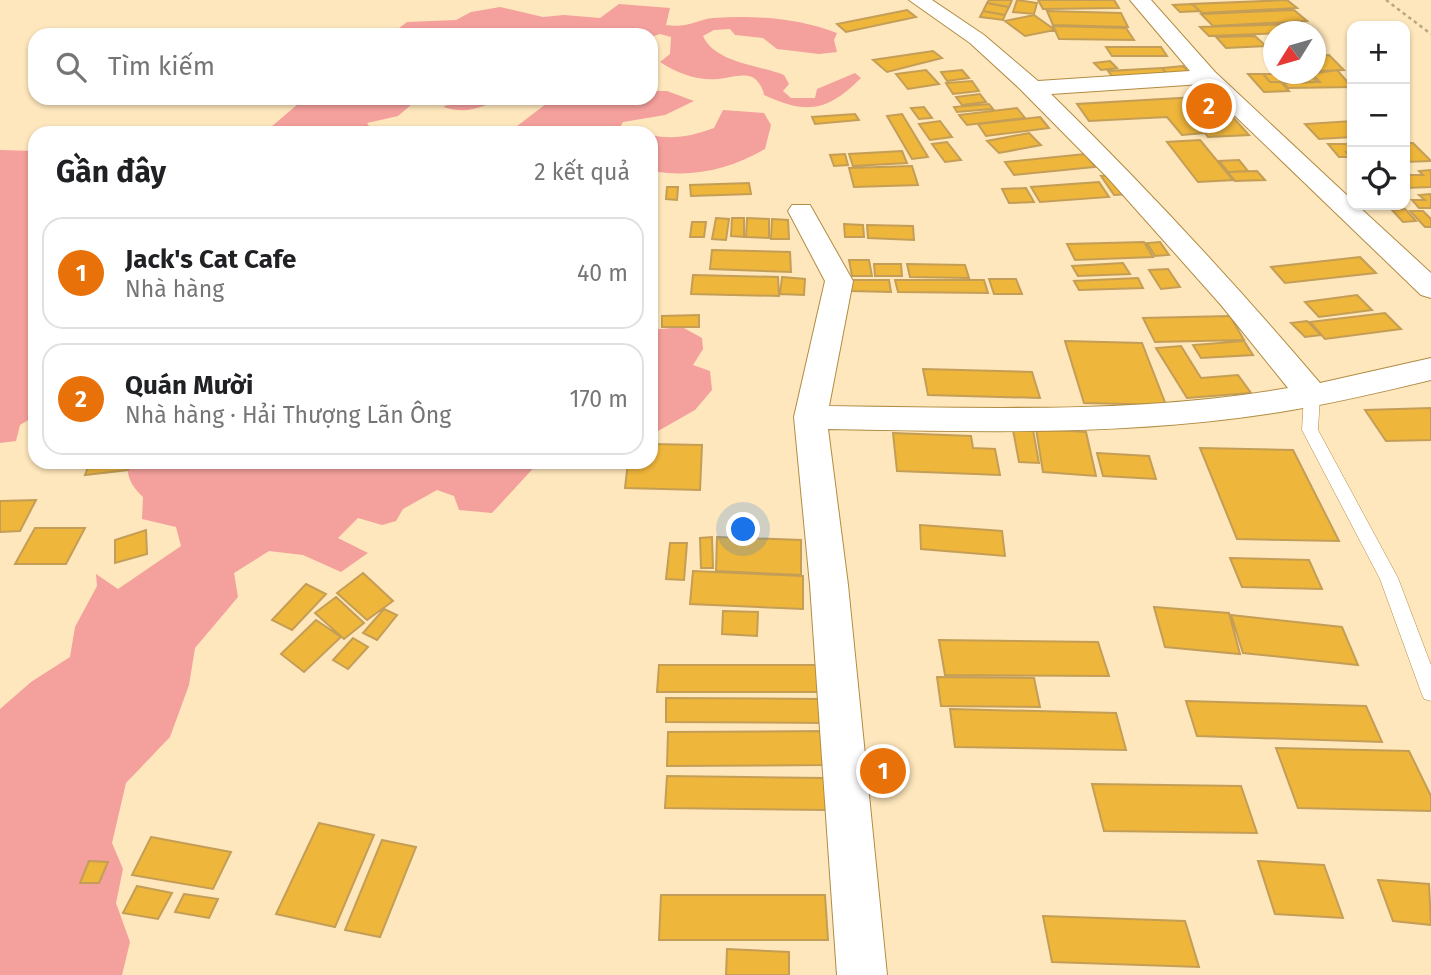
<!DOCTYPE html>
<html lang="vi">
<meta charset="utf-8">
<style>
body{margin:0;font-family:"Fira Sans",sans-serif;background:#f2f2f2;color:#202124}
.controls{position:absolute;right:21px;top:21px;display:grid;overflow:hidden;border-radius:14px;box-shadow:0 2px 5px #0004}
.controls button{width:63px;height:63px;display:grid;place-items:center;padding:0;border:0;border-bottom:2px solid #e0e0e0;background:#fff;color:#202124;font:35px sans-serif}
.compass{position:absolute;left:1263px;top:21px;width:63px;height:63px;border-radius:50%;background:#fff;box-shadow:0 2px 5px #0004;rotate:233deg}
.you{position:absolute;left:744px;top:530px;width:24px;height:24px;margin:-18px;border:5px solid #fff;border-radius:50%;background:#1a73e8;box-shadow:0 0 0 10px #1a73e833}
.badge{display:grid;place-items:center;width:46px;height:46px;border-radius:50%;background:#db2777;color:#fff;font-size:23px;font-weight:700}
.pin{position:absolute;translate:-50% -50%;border:4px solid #fff;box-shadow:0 2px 7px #0006}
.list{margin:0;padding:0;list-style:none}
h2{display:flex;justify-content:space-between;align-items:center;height:91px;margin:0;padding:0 28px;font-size:30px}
h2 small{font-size:23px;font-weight:400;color:#757577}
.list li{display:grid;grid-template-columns:46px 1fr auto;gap:21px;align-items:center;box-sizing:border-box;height:112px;margin:0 14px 14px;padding:0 14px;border:2px solid #e0e0e0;border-radius:21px}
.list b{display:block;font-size:26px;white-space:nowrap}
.list p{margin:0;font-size:23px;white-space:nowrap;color:#757577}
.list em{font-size:23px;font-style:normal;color:#757577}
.icon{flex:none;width:38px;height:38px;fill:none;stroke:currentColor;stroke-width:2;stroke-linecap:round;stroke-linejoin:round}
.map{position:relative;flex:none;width:1431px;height:975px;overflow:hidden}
.search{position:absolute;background:#fff;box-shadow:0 2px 5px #0004;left:28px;top:28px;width:630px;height:77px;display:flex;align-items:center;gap:18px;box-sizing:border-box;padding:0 24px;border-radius:21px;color:#757577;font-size:26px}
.panel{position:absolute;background:#fff;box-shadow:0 2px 5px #0004;left:28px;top:126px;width:630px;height:343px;border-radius:21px}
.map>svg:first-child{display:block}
</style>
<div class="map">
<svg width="1431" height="975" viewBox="0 0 1431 975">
<rect width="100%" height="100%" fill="#fee7bc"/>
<path fill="#f4a09c" d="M619,4L670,8L666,25C690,28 695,20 713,18C756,15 797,18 837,33L834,40L837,52L819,54L777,49L763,38L735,35L730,29L714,30L703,36C715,63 759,65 784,75L789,84L783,91L791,98H815L817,89L855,73L861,78C828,111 807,115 764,95C763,88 758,80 752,77C741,73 729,78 718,79C698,81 676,73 660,62L670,54L671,37L660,34L651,37L390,35L407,22L456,20L471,12L500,7L543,17L564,15L600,18Z
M651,91H667L694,101L665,115L623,122L620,127L642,133H508L546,104L575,98H651Z
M305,98H419L398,116L367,123L374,133H264Z
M463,98H540C530,101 518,99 507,100C480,104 472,116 443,107Z
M723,110L764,113L771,125L765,149C729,170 692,178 651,171V135C674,140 692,136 714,128Z
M0,150L35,151V416L20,425L16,441L0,443Z
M682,327L702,338L703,349L693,365L710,371L712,390L695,410L651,435V330Z
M129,462H539L492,513L459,510L454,496L437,490L403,509L396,521L382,525L358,518L338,538L368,553L341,572L303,555L269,551L234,573L238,597L195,648L189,685L170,737L126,783L112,843L123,869L116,903L130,942L122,975H0V709L31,682L70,657L75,627L97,586L96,574L118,589L181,546L176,527L142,519L143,497C133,487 125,477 129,462Z"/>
<path fill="#efb63c" stroke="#c49e56" stroke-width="2" d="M989,0H1012L1009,7L987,3Z
M1017,0L1037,3L1034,14L1013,12Z
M1038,0H1114L1119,8L1043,9Z
M1287,0L1297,8L1202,13L1192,4Z
M987,3L1009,7L1005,15L983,11Z
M1192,4L1200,11L1180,12L1173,5Z
M907,10L916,17L846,32L837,24Z
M1294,10L1307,21L1213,26L1201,14Z
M983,11L1005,15L1003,20L980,17Z
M1047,11L1121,13L1128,27L1053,25Z
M1034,15L1055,30L1025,36L1005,21Z
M1298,24L1306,32L1209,36L1200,27Z
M1053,26L1126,28L1134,40L1059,39Z
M1255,36L1266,46L1226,48L1216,37Z
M1106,47H1161L1167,56H1112Z
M933,51L942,58L887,72L873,60Z
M1329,55L1344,70L1316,71V56Z
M1110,61L1117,68L1101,70L1094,63Z
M1183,66L1191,75L1169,76L1162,68Z
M1162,68L1169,76L1115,80L1108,71Z
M926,70L939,84L908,89L896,74Z
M962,70L969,78L947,81L941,72Z
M1337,70L1352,87L1288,88L1283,83L1320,82L1312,74Z
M1248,74H1263L1270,82H1281L1289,91L1264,92Z
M1263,74H1309L1317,82H1270Z
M972,81L979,91L953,94L946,83Z
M980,94L986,102L962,105L956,97Z
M1214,96L1249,135L1208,137L1205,133L1182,135L1167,117L1089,121L1077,104Z
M989,104L993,109L957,112L954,107Z
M924,107L932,118L919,119L911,108Z
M1017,108L1025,118L967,125L959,115Z
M855,114L859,120L815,124L812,117Z
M902,114L928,157L912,159L887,116Z
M1040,117L1049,128L986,136L978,124Z
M940,121L952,137L930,140L919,124Z
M1352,121V137L1319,139L1305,124Z
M1029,133L1041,145L999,153L987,141Z
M1200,140L1233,180L1198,182L1167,142Z
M947,142L961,160L945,162L932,144Z
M1405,143H1413L1431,161L1405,162Z
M1328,144H1352V152H1346L1350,157H1339Z
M902,151L907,163L853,166L849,154Z
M845,154L848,165L834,166L830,155Z
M1085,154L1095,167L1014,175L1005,162Z
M1239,160L1248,171L1228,172L1219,161Z
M912,166L918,185L854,187L849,168Z
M1431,170V187L1405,188V175H1423L1419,171Z
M1257,171L1265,180L1235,181L1228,172Z
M1116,175L1130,194L1114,195L1101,176Z
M1099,182L1109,197L1040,202L1031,187Z
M749,183L751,194L691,196L690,185Z
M667,187H678L677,200L666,199Z
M1026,188L1034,202L1009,203L1002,189Z
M1431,194V208H1419L1412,200H1425L1419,195Z
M1405,209L1416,221L1403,222L1392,210Z
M1410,211H1423L1431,219V227H1425Z
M716,218L729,219L726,240L712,239Z
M732,218H744V237L731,236Z
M747,218L769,219V238L746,237Z
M772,219L788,220L789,239H771Z
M692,222H706L704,237H690Z
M844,224L863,225L864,237H845Z
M867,225L913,226L914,240L868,238Z
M1144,242L1153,257L1075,260L1067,244Z
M1160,242L1169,255L1155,256L1147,243Z
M712,250L790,252L791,272L710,269Z
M1360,257L1376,273L1285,283L1271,267Z
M849,260H869L872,276H852Z
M1123,263L1130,274L1078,276L1072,266Z
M874,264H901L902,276H875Z
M907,264L965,265L969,278L910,277Z
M1168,269L1180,287L1161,289L1149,270Z
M693,275L778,277L779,296L691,294Z
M782,277L805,279L804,295L780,294Z
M1138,278L1143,288L1079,290L1074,281Z
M989,279H1016L1022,294H994Z
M849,280H889L891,292L850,291Z
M895,280H984L988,293L898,292Z
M1357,295L1372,310L1319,317L1305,302Z
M1385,313L1401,329L1325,339L1310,322Z
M699,315V327H662V316Z
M1230,316L1244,340L1155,342L1143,318Z
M1307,321L1321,335L1305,337L1291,323Z
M1065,341L1142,343L1166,405L1084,403Z
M1244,341L1253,355L1201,358L1193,345Z
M1181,346L1201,378L1238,375L1251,393L1187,398L1156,348Z
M923,369L1032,372L1040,398L928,395Z
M1431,408V440L1386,441L1365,410Z
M1036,429L1086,432L1096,476L1043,472Z
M1013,430H1033L1039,463L1019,462Z
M893,433L971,436L973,448L995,449L1000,475L897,471Z
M651,444L702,445L700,490L625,488L628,462H651Z
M1200,448L1293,450L1339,541L1237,539Z
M1097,453L1149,456L1156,479L1103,476Z
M90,462H130L128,470L85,475Z
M36,500L20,531L0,532V501Z
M920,525L1002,531L1005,556L921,549Z
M35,528H85L66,564H15Z
M146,530L147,554L115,563V540Z
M712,537L713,568H701L700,538Z
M717,537L801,540V575L716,571Z
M670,543H687L684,580L666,579Z
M1230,558L1309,560L1322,589L1242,587Z
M693,571L803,576V609L690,604Z
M363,573L393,601L367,620L337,593Z
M306,584L326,594L292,630L272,620Z
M336,597L364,623L344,639L315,613Z
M1154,607L1229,613L1240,654L1165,647Z
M384,609L397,615L377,640L363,633Z
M723,611L758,612L757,636L722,634Z
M1231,615L1342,627L1358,665L1243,653Z
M316,620L341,637L304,672L281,654Z
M353,638L368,647L348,669L333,660Z
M939,640L1098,642L1109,676L945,675Z
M659,665H823L825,692H657Z
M937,677L1034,678L1040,707L941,706Z
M666,698L824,699L826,723L666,722Z
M1186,701L1366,706L1382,742L1197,736Z
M950,709L1116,713L1126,750L955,747Z
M826,731L829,765L667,766L668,732Z
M1276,748L1409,751L1431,796V811L1298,808Z
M667,776L825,778L827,810L665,808Z
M1092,784L1241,786L1257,833L1104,831Z
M319,823L374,835L335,927L276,914Z
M151,837L231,852L213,889L132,875Z
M382,840L416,847L380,937L345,930Z
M89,861L108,862L99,883H80Z
M1258,861L1324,865L1343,918L1275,914Z
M1378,880L1429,884L1431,925L1393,921Z
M137,886L172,893L158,919L123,913Z
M184,894L218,899L209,918L175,912Z
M661,895H825L828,940H659Z
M1043,916L1185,921L1199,967L1052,962Z
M727,949L789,952V975H726Z"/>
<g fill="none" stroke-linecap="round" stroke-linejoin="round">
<defs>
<path id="lane" d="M1312,389L1320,395L1318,430L1398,578L1431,665V701L1424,699L1421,692L1380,579L1302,430L1304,395Z"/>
<path id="street" d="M909,0H932L984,35L1038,81L1190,71L1130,0H1151L1215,72L1352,200V205H1357L1431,273V298L1421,295L1202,84L1051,94C1145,186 1234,282 1320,383L1431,358V380C1381,392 1331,404 1280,412C1131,436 978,432 828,429L848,585L887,975H837L810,585L794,417L825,281L788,211L792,205H810L853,281L829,406C981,408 1138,414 1288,388L1221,305L1108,178L1019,88L970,43Z"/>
</defs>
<use href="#lane" stroke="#b18c43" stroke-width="1"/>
<use href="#street" stroke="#b18c43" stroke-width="2"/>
<path stroke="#baa682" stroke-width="2.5" stroke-dasharray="3.5 3.5" stroke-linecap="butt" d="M1386,0L1431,34"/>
<use href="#lane" fill="#fff" fill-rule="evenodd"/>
<use href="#street" fill="#fff" fill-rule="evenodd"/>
</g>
</svg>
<div class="controls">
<button>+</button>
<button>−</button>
<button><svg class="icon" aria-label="locate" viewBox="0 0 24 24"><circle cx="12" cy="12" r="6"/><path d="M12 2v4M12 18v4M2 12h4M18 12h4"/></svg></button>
</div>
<svg class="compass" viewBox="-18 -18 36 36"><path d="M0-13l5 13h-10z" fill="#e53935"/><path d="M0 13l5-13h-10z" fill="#757577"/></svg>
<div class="you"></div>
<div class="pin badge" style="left:883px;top:771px;background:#e8710a">1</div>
<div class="pin badge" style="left:1209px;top:106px;background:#e8710a">2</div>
<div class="search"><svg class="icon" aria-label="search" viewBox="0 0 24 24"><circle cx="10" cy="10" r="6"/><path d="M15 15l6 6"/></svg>Tìm kiếm</div>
<section class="panel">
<h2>Gần đây<small>2 kết quả</small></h2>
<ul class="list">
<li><span class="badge" style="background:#e8710a">1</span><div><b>Jack's Cat Cafe</b><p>Nhà hàng</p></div><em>40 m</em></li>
<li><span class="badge" style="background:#e8710a">2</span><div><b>Quán Mười</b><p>Nhà hàng · Hải Thượng Lãn Ông</p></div><em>170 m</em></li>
</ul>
</section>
</div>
